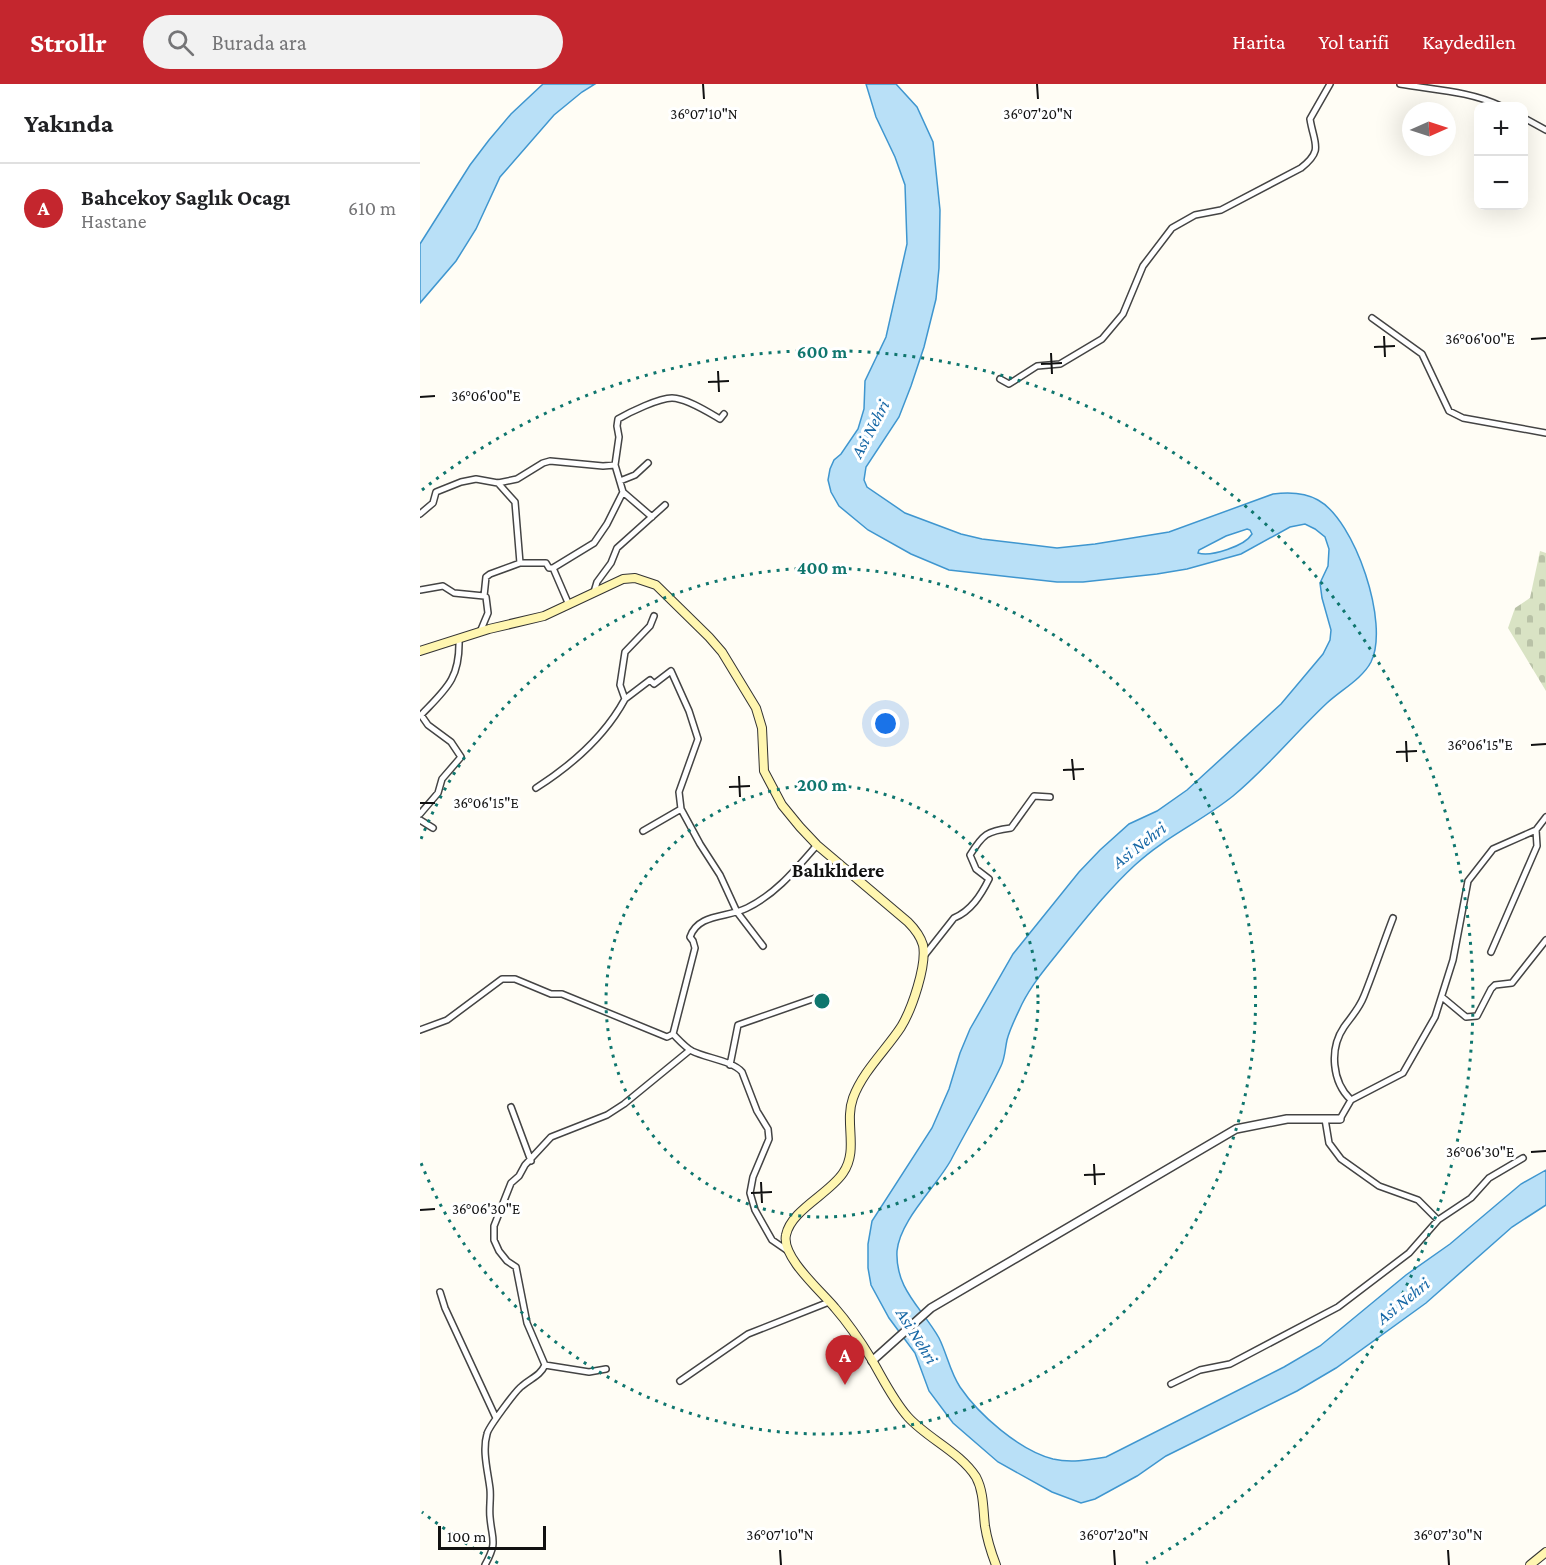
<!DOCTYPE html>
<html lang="tr">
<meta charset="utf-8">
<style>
body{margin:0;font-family:"Crimson Pro",serif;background:#f2f2f2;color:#202124}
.controls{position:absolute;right:18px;top:18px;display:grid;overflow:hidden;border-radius:12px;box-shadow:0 6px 24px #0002}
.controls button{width:54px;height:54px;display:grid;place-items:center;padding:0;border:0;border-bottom:2px solid #e0e0e0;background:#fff;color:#202124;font:30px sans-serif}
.compass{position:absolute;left:982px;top:18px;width:54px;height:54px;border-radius:50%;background:#fff;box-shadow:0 6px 24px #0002;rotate:87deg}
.scale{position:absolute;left:18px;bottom:15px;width:108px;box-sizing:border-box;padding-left:6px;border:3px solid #111;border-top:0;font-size:16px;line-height:21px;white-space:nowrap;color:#111;-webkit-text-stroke:4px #fff;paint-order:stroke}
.you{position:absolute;left:466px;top:640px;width:21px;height:21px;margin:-15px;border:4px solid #fff;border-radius:50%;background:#1a73e8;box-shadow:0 0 0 9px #1a73e833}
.badge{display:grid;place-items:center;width:39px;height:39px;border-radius:50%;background:#c4262e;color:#fff;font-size:20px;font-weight:700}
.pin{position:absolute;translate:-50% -50px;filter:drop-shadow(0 2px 3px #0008)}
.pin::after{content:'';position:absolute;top:32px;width:21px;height:18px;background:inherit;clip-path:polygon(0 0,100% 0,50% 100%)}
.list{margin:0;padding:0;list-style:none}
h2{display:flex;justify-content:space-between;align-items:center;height:78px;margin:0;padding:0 24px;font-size:26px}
h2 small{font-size:20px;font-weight:400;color:#757577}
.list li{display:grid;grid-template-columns:39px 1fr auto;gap:18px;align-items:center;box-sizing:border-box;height:90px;padding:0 24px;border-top:2px solid #e0e0e0}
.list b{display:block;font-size:22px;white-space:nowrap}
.list p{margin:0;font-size:20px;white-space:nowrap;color:#757577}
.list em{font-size:20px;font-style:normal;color:#757577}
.icon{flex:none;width:33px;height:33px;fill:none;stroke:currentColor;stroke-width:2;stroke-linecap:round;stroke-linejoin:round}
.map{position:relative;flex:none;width:1126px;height:1481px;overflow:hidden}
header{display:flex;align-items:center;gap:36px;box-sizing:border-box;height:84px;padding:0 30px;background:#c4262e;color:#fff}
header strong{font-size:28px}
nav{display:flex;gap:33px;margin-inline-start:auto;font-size:21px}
.search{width:420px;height:54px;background:#f2f2f2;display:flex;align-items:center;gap:15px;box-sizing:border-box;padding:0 21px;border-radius:33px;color:#757577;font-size:22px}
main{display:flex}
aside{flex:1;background:#fff}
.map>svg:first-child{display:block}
</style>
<header>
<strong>Strollr</strong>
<div class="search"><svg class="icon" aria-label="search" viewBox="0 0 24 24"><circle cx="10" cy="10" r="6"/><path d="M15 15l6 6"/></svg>Burada ara</div>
<nav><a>Harita</a><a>Yol tarifi</a><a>Kaydedilen</a></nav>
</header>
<main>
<aside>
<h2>Yakında<small></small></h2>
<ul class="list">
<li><span class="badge">A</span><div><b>Bahcekoy Saglık Ocagı</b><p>Hastane</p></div><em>610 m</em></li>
</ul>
</aside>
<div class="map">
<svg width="1126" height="1481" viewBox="0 0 1126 1481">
<defs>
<pattern id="cemetery-stones" width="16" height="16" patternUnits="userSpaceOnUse" patternTransform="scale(1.5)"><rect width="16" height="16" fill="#d9e3c4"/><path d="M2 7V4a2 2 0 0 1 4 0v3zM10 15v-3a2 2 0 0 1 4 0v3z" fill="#b9c2a7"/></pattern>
</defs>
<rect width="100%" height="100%" fill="#fffdf5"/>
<path fill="url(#cemetery-stones)" d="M1120,467L1126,469V607L1088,544L1095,524L1110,514Z"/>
<path fill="#b9e0f7" stroke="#3f96cf" stroke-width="1.5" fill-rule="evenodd" d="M123,0H175L162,8L134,31L80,93L56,145L36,177L0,219V160L50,81L69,56L91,30Z
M446,0H476L497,23L513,58L520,126L519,184L516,215L504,263L491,302L479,333L446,383L444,396L447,403L485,429L541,450L562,455L637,464L675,460L749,448L853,410C868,408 884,408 898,416C935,436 970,540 951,578C942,595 921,606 907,619C875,649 847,684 813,712C782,737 745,753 715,781C689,805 667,833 645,860C630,879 613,898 602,920C597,931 590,944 587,956C585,965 585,974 581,982C566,1014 547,1045 531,1076C516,1103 480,1136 477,1167C475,1205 502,1224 519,1254C527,1270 530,1288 540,1303C559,1331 599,1366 633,1375C651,1379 668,1376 686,1373L864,1283L900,1262L986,1191L1030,1160L1101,1100L1126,1086V1121L1092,1143L1006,1219L916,1284L877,1307L746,1372L717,1392L675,1415L661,1419L632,1408L578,1378L533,1339L509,1307L495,1269L469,1234L451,1201L448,1184V1160L452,1137L512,1044L529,1005L540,969L550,945L593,870L659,788L680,766L709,740L737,727L767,706L861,620L903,570L910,556L911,546L902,514L900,499L908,482L909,465L905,453L895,445L885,440L870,443L821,470L767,485L737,490L663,498H637L529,486L491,470L448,446L419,422L411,408L408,396L410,385L414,376L421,370L438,345L444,325L445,297L466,253L487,160L485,101L475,73L456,33ZM827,445L830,446L832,450C825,462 791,473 778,469L779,466L806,452Z"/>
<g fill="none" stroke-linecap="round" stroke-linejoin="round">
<defs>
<path id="minor" d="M980,0C1015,6 1049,7 1081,22
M1104,34L1126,46
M952,234L1002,270L1029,327L1043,334L1126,349
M580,295L589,300L617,282L640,280L682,255L703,230L723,182L752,144L775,131L801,126L881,84C904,66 894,60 890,35L910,0
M200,397L215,391L228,379
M78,399L95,418L100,479
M203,408L232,433
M0,430L13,419L16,408L41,398L56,395L78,399L97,395L123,379L130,377L183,382L195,381
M0,506L23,502L34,509L64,512L66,513L68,529L60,548
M174,508L177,498L191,479L197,464L245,421
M64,512L66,493L70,490L100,479H126L129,484H133
M149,521L133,484L174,459L187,440L203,408L195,381L199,353L197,342L198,335C210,328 239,314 252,314C266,314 288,328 300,335L304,330
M205,615L230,596L234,600L251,587L269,627L278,655L259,708L261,725L280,760L300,791L317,828L343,862
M116,704C152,681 185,652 205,615L200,601L205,568L230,542L234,532
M0,730L18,709L22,695L41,673L31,658L8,641L1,631C26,605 40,595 39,556
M0,736L13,744
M223,747L261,725
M1071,868L1117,762L1116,746
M504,872L534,834C551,827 561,811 569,795L556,785L550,771C563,750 567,747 591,744L614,712L630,713
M1022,913L1046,933L1057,932L1071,905L1075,901L1092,899L1126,856
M0,946L27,936L82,895H95L131,910H142L247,953L253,950C259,956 265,963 272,967C286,974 313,977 322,988L337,1027L348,1045L349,1055L333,1093L330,1109L335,1126L352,1156L368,1167
M253,950L275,864L273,857L270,853C278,829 308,834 327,824C356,810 376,785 397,761
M310,981L318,941L404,911
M931,1016C912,998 909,965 924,943C931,933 939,925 944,912C954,887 963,860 973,834
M91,1023L111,1077
M905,1035L909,1059L921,1075L959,1102L998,1116L1018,1136
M920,1035L931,1016L983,989L1015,933L1033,876L1048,797L1073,765L1116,746L1126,733
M20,1208L25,1224L76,1334
M125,1281L169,1288L186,1285
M260,1297L328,1250L409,1218
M751,1300L780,1286L810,1280L918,1223L989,1169L1018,1136L1051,1114L1069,1094L1103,1074
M65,1481C78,1457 72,1457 70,1433C69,1424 71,1414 70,1405C68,1388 62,1367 67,1350C68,1344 96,1306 102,1302C111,1294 120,1292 125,1281L107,1239L96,1183L87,1177L79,1167L74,1156V1142L91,1099L99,1092L105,1081L131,1053L187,1031L204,1020L270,966"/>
<path id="tertiary" d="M452,1277L511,1224L816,1045L867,1035H920"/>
<path id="secondary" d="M0,567L69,545L124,532L203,495L215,494L236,501L289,553L302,568L336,624L342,644L344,687L362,721L380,743L397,761L488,838C495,845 500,851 503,861C507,881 492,925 481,943C466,966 443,987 433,1014C424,1039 439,1066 423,1089C409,1110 371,1126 366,1151C361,1173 402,1208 415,1224C429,1240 441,1258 452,1276C463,1295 473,1316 488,1333C508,1355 540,1368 556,1393C564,1408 563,1426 565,1442C567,1455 571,1468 576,1481
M1110,1481L1126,1468"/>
</defs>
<use href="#minor" stroke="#444" stroke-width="8"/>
<use href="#tertiary" stroke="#444" stroke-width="10"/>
<use href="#secondary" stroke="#333" stroke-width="10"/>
<use href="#minor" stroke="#fff" stroke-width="5"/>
<use href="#tertiary" stroke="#fff" stroke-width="7"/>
<use href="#secondary" stroke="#fff6b0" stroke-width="8"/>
</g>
<path fill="none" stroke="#111" stroke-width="2" d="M283,0L284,15M617,0L618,15M964,252L965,273M1111,255L1126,254M954,263L975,262M631,269L632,290M621,280L642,279M298,287L299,308M288,298L309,297M0,313L15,312M986,657L987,678M1111,661L1126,660M976,668L997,667M652,675L654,696M643,686L664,685M319,692L320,713M309,703L330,702M0,719H15M1111,1068L1126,1067M674,1080L675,1101M664,1091L685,1090M341,1098L342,1119M331,1109L352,1108M0,1126L15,1125M360,1466L361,1481M694,1466L695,1481M1028,1466L1029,1481"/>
<g fill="none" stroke="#0f766e" stroke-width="3" stroke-dasharray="3 6">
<circle cx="402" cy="917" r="216"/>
<path d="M1 755A433 433 0 1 1 1 1079"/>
<path d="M78 1479A649 649 0 0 1 2 1428M2 406A649 649 0 1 1 726 1479"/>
</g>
<g text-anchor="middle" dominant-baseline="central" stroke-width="6" stroke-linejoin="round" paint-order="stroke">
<g font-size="18" font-style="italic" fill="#1768a6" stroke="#fff">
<text transform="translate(450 345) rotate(-62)">Asi Nehri</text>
<text transform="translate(719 761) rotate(-38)">Asi Nehri</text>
<text transform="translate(983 1217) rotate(-39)">Asi Nehri</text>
<text transform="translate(497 1252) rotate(58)">Asi Nehri</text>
</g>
<g font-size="20" font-weight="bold" fill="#111" stroke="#fff">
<text x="418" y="786">Balıklıdere</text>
</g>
</g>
<g font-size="15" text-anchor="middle" fill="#111" stroke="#fff" stroke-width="6" stroke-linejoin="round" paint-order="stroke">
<text x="284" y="35">36°07'10"N</text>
<text x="618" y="35">36°07'20"N</text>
<text x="1060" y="260">36°06'00"E</text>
<text x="66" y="317">36°06'00"E</text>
<text x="1060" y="666">36°06'15"E</text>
<text x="66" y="724">36°06'15"E</text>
<text x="1060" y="1073">36°06'30"E</text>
<text x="66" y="1130">36°06'30"E</text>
<text x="360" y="1456">36°07'10"N</text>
<text x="694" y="1456">36°07'20"N</text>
<text x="1028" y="1456">36°07'30"N</text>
</g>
<circle cx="402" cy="917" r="9" fill="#0f766e" stroke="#fff" stroke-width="3"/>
<g font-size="18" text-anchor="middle" font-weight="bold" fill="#0f766e" stroke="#fff" stroke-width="6" stroke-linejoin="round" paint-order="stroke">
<text x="402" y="274">600 m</text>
<text x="402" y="490">400 m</text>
<text x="402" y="707">200 m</text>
</g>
</svg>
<div class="controls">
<button>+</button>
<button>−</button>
</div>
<svg class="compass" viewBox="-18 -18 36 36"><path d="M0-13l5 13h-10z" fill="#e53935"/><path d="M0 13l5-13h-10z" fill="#757577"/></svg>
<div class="scale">100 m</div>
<div class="you"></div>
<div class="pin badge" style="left:425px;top:1301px">A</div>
</div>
</main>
